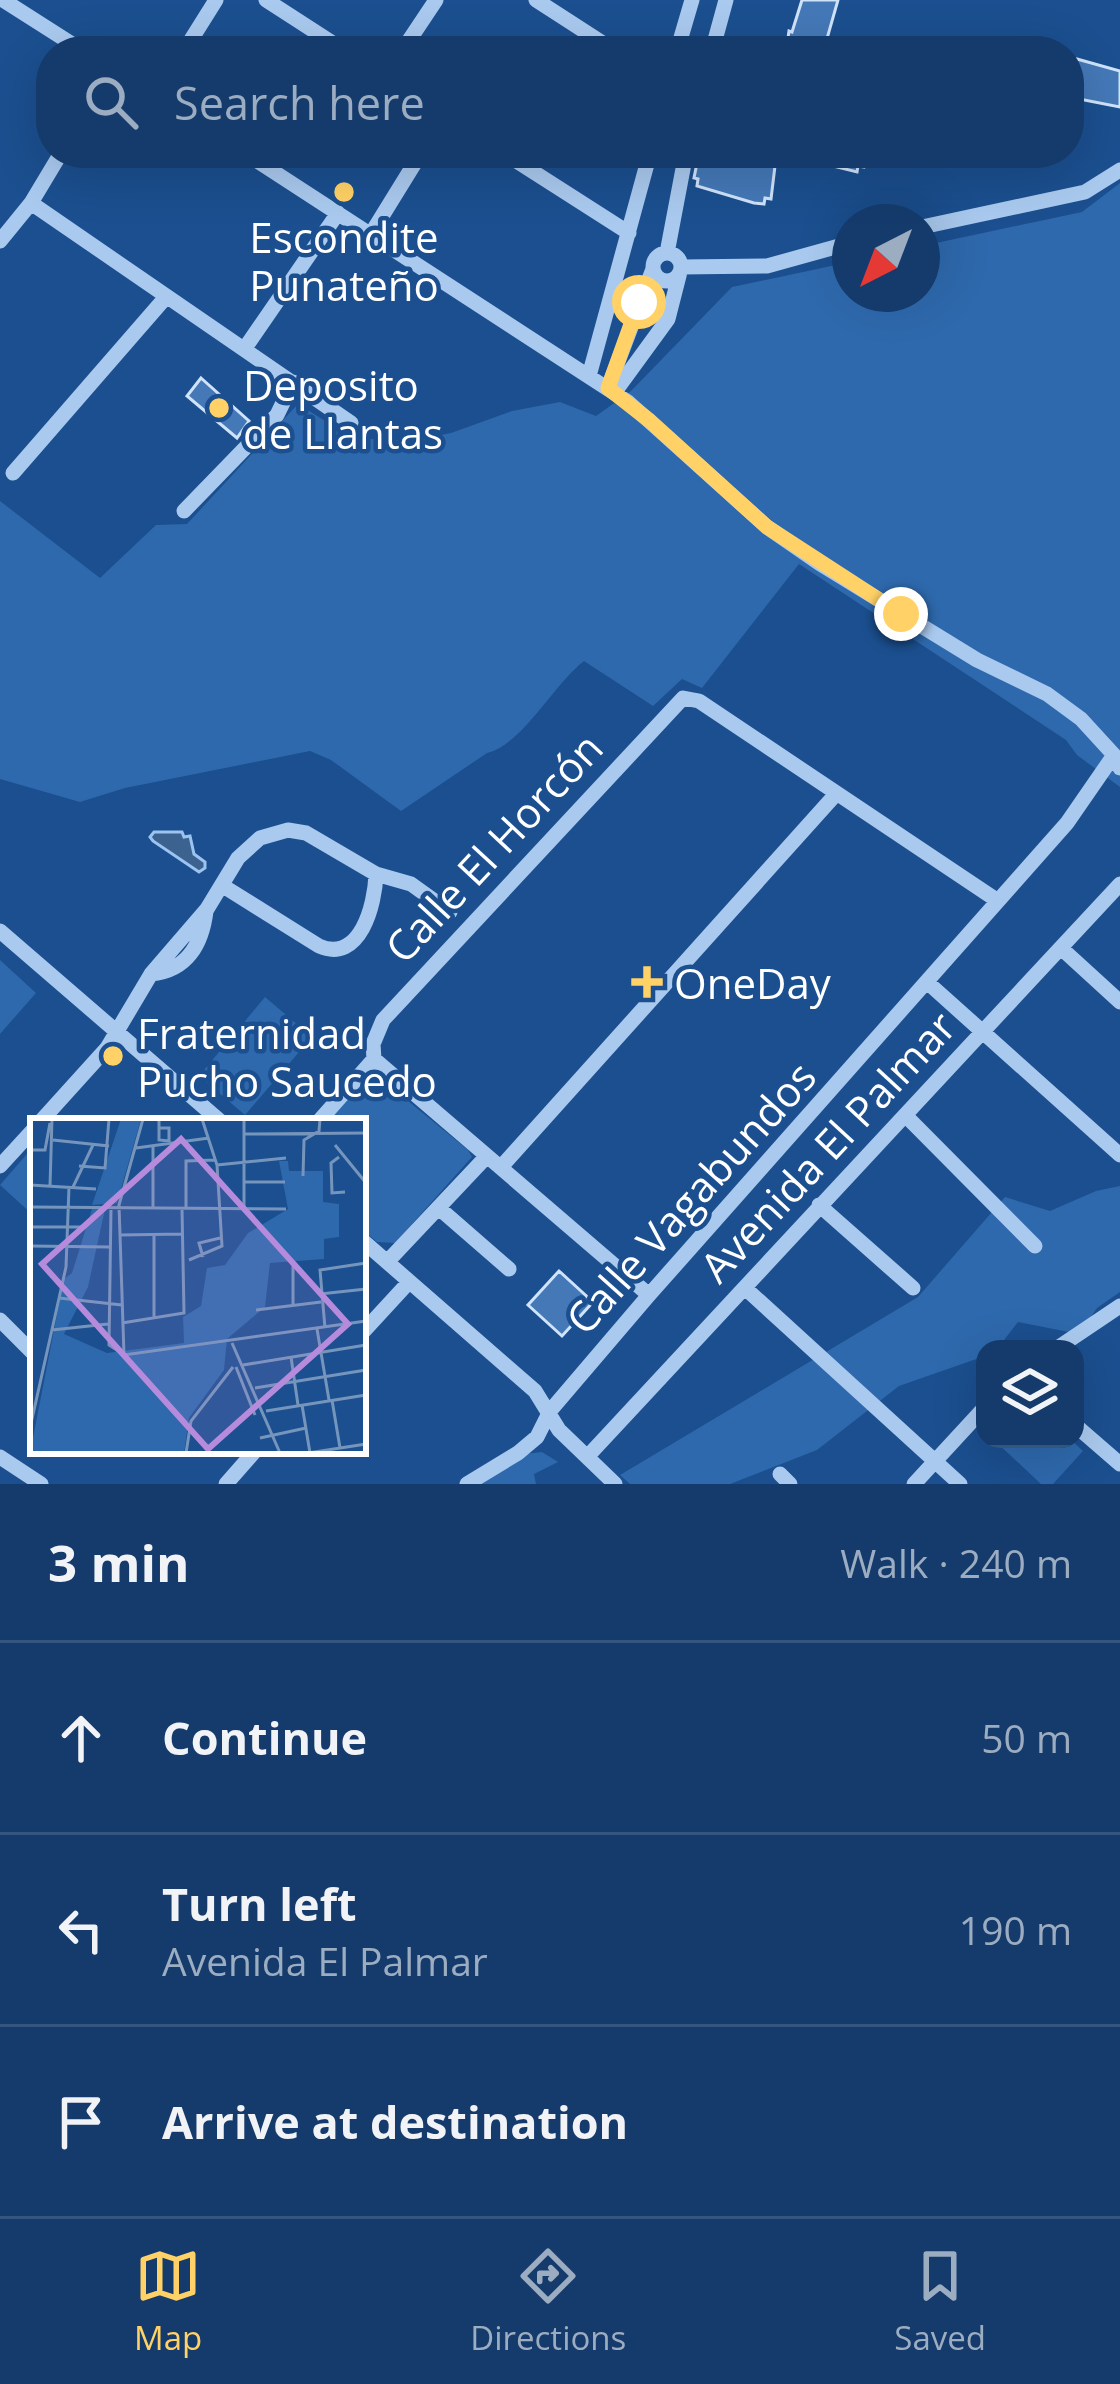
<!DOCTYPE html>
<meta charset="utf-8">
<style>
body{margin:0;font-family:"Open Sans",sans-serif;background:#214673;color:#f1f3f6}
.controls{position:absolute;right:36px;bottom:36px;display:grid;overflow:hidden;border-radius:24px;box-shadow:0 12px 48px #0002}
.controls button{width:108px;height:108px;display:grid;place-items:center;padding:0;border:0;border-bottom:3px solid #33557e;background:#143b6b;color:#f1f3f6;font:60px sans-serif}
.compass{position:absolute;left:832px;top:204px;width:108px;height:108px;border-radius:50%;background:#143b6b;box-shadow:0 12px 48px #0002;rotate:222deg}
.stop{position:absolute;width:36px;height:36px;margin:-27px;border:9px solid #ffd166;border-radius:50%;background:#fff}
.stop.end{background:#ffd166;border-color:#fff;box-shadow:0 3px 12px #0008}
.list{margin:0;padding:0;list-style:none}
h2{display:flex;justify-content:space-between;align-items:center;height:156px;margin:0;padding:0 48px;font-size:51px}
h2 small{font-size:39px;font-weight:400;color:#9dadc1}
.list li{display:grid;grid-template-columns:78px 1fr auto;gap:36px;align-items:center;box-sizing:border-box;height:192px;padding:0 48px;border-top:3px solid #33557e}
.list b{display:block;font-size:45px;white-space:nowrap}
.list p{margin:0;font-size:39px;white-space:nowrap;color:#9dadc1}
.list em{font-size:39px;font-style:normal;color:#9dadc1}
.icon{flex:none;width:66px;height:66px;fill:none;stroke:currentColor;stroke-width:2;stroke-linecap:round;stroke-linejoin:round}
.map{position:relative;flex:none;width:1120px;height:1484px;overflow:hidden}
.search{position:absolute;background:#143b6b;box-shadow:0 12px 48px #0002;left:36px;right:36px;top:36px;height:132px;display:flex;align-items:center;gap:30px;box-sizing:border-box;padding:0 42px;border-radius:48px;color:#9dadc1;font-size:45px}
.sheet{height:732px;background:#143b6b}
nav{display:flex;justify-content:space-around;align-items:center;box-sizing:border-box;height:168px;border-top:3px solid #33557e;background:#143b6b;font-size:33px;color:#9dadc1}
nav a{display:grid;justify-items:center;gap:6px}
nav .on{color:#ffd166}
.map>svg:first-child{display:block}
</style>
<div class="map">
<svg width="1120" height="1484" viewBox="0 0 1120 1484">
<rect width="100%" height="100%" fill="#1b4f8f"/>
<path fill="#2e69ad" d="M1120,183V787L1077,755L1066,740L799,564L702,688L682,679L653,706L584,661C553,685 522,745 487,753L401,811L331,760L310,751L125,788L80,802L0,779V501L100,578L156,525L187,524L298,404L346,434L370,439L416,440L451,433L512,411L560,402L596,416L631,391L732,287L850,262V294H922V246L1082,212Z
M0,960L36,993L0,1034Z
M265,997L312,1037L245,1115L199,1076Z
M369,1069L468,1150L472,1157L395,1243L377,1242L363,1230V1121H318Z
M33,1147V1215L0,1185Z
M1120,1186V1292L1097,1308L1079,1334L1018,1322L997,1349H985V1356L899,1386L817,1450L730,1484H630L620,1475L918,1297L1005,1197L1050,1211L1096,1191Z
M993,1439H1070L1083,1451L1053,1484H1041Z
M542,1452L558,1462L534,1474L536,1484H460L524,1454Z"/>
<path fill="#3c6290" stroke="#9cc4f0" stroke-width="3" d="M154,832H182L184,837L190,836L194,854L205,862V868L199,872L153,841L150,837Z"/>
<path fill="#4478b7" stroke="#cfe3fa" stroke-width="3" d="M802,0H838L826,42L848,51H786L789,31L792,32Z
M1077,59L1120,71V107L1069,97V77Z
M699,153H727L775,166L771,199L765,198L764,204L754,203L697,186L698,179L694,178Z
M793,153H867L864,167L858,166L857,172L793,156Z
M201,378L249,421L237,438L187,396Z
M559,1271L593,1302L562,1336L528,1305Z"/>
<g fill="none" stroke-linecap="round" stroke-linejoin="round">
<path stroke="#a9c9ee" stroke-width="15" d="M3,0L83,51
M266,0L345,51
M536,0L615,51
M184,51L216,0
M402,51L436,0
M677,51L692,0
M712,51L726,0
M245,153L628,402L767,527L819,563L977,660L1047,694L1081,719L1114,755L1120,768
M504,153L629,233
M31,203L351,423
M922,227L1085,192L1120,170
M371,234L421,153
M0,241L31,203L61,153
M667,253L686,153
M653 267a14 14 0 1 1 28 0a14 14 0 1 1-28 0Z
M681,267L767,266L850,243
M245,348L338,213
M589,376L650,153
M608,388L653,269
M614,393L668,319L680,272
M13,473L166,297
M184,511L277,415L293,382
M223,886L319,946C360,964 375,905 376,874
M0,931L220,1121
M1061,948L1120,1002
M151,974C187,971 202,944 206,911
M927,982L1120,1155
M374,1059L373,1044L383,1020L683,698L699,701L998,901
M374,1059L649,1295
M906,1116L1035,1246
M41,1121L107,1048L151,974L207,909L238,858L260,838L288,830L306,833L376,874L411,884L450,912
M319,1121L374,1059
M0,1166L33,1130
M501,1167L836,794
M819,1205L913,1288
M440,1209L509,1269
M363,1241L535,1391L559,1430L615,1484
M387,1262L487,1156
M745,1288L960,1484
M0,1320L33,1353
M363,1332L409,1282
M1056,1349L1120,1306
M1075,1425L1120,1464
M0,1457L41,1484
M587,1457L1120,884
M780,1474L790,1484
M226,1484L255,1451
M467,1484L518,1453L537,1437L550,1411L649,1295L1067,823L1114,755
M914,1484L985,1407"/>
</g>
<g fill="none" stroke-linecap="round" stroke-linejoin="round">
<path stroke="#ffd166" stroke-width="15" d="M639,302L608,388L650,421L767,527L901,614"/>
</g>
<g fill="#ffd166" stroke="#1b4f8f" stroke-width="4.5">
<circle cx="344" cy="192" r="12"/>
<circle cx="219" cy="408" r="12"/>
<path d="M641 964h12v12h12v12h-12v12h-12v-12h-12v-12h12z"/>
<circle cx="113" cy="1056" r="12"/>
</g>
<g text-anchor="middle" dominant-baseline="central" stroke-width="9" stroke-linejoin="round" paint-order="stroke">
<g font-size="42" fill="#fff" stroke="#1b4f8f" text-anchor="start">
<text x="344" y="236" text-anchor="middle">Escondite<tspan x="344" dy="48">Punateño</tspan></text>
<text x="243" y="384">Deposito<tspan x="243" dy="48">de Llantas</tspan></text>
<text x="674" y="982">OneDay</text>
<text x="137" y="1032">Fraternidad<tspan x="137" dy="48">Pucho Saucedo</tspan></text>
</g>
<g font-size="42" fill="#fff" stroke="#1b4f8f">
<text transform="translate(493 847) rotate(-47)">Calle El Horcón</text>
<text transform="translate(827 1146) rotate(-47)">Avenida El Palmar</text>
<text transform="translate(690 1197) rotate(-48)">Calle Vagabundos</text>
</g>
</g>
<g transform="translate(30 1118)">
<rect width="336" height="336" fill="#1b4f8f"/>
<path d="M91,1H111L87,85L62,87ZM249,43H258L259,53H293V84L309,86V119L294,121V141L240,145L235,189L197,221L194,252L159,300L154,335H0L34,161L42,155L62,91H75L58,169L34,216L77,235L154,225L153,199L171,188L177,150L195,147L218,115L258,91Z" fill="#2e69ad"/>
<path fill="none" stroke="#7695bc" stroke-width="3" d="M129,10H139V23L129,22V1M214,16L336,15M23,22L79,28M305,27L336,65M106,30L179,20M0,32H15L20,5M309,39L301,45L302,75L315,74M187,47L256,40M49,48L75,50L79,1M273,58L274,22L289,13L290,1M214,64H255M0,67L66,71M20,68L22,1M43,69L63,27M0,89L256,91M81,90L79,227L94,237L336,203M214,90V1M123,91V29M156,91V43L186,42M0,109H55M124,116V200M91,117L152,116M0,128L80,129M173,139L169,125L190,120M159,142L192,128L187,47L172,1M263,148V186M290,176L336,171M29,180L92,187M226,192L291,184M92,205L154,195L152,91M295,210L290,152L336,145M287,211L299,282M22,212L78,206M202,225L250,335M94,237L89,87L113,1M261,239L268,287M213,247L336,227M206,249L225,297M225,270L336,252M302,282L310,330M272,287L280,335M236,293L336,277M0,310L36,149L39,69M230,320L276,310M156,335L161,303L203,249M278,335L336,326"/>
<path fill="#b68bdc" fill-opacity="0.15" stroke="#b68bdc" stroke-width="6" d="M151,21L318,206L178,331L12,146Z"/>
<rect width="336" height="336" fill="none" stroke="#fff" stroke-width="6"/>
</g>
</svg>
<div class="controls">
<button><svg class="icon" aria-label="layers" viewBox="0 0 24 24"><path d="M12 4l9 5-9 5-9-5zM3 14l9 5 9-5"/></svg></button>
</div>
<svg class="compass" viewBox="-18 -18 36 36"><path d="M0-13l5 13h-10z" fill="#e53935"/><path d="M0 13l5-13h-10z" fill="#9dadc1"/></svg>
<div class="stop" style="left:639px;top:302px"></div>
<div class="stop end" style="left:901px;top:614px"></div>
<div class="search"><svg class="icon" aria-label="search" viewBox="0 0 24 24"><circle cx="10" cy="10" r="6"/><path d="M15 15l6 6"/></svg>Search here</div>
</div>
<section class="sheet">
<h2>3 min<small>Walk · 240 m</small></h2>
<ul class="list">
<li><svg class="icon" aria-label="ahead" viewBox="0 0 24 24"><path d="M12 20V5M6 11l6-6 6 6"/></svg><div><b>Continue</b></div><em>50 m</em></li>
<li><svg class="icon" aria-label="left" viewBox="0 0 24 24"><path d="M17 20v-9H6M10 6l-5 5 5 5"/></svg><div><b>Turn left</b><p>Avenida El Palmar</p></div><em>190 m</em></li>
<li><svg class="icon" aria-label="arrive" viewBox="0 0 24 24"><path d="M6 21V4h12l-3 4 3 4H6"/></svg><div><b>Arrive at destination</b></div></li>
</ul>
</section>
<nav>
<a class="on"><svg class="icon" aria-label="map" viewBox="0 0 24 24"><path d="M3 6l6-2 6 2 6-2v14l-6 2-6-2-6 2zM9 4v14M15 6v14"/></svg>Map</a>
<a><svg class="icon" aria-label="directions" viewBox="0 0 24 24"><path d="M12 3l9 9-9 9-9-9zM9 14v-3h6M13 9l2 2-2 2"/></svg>Directions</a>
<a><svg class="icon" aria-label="saved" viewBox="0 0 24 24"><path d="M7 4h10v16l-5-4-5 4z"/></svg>Saved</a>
</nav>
